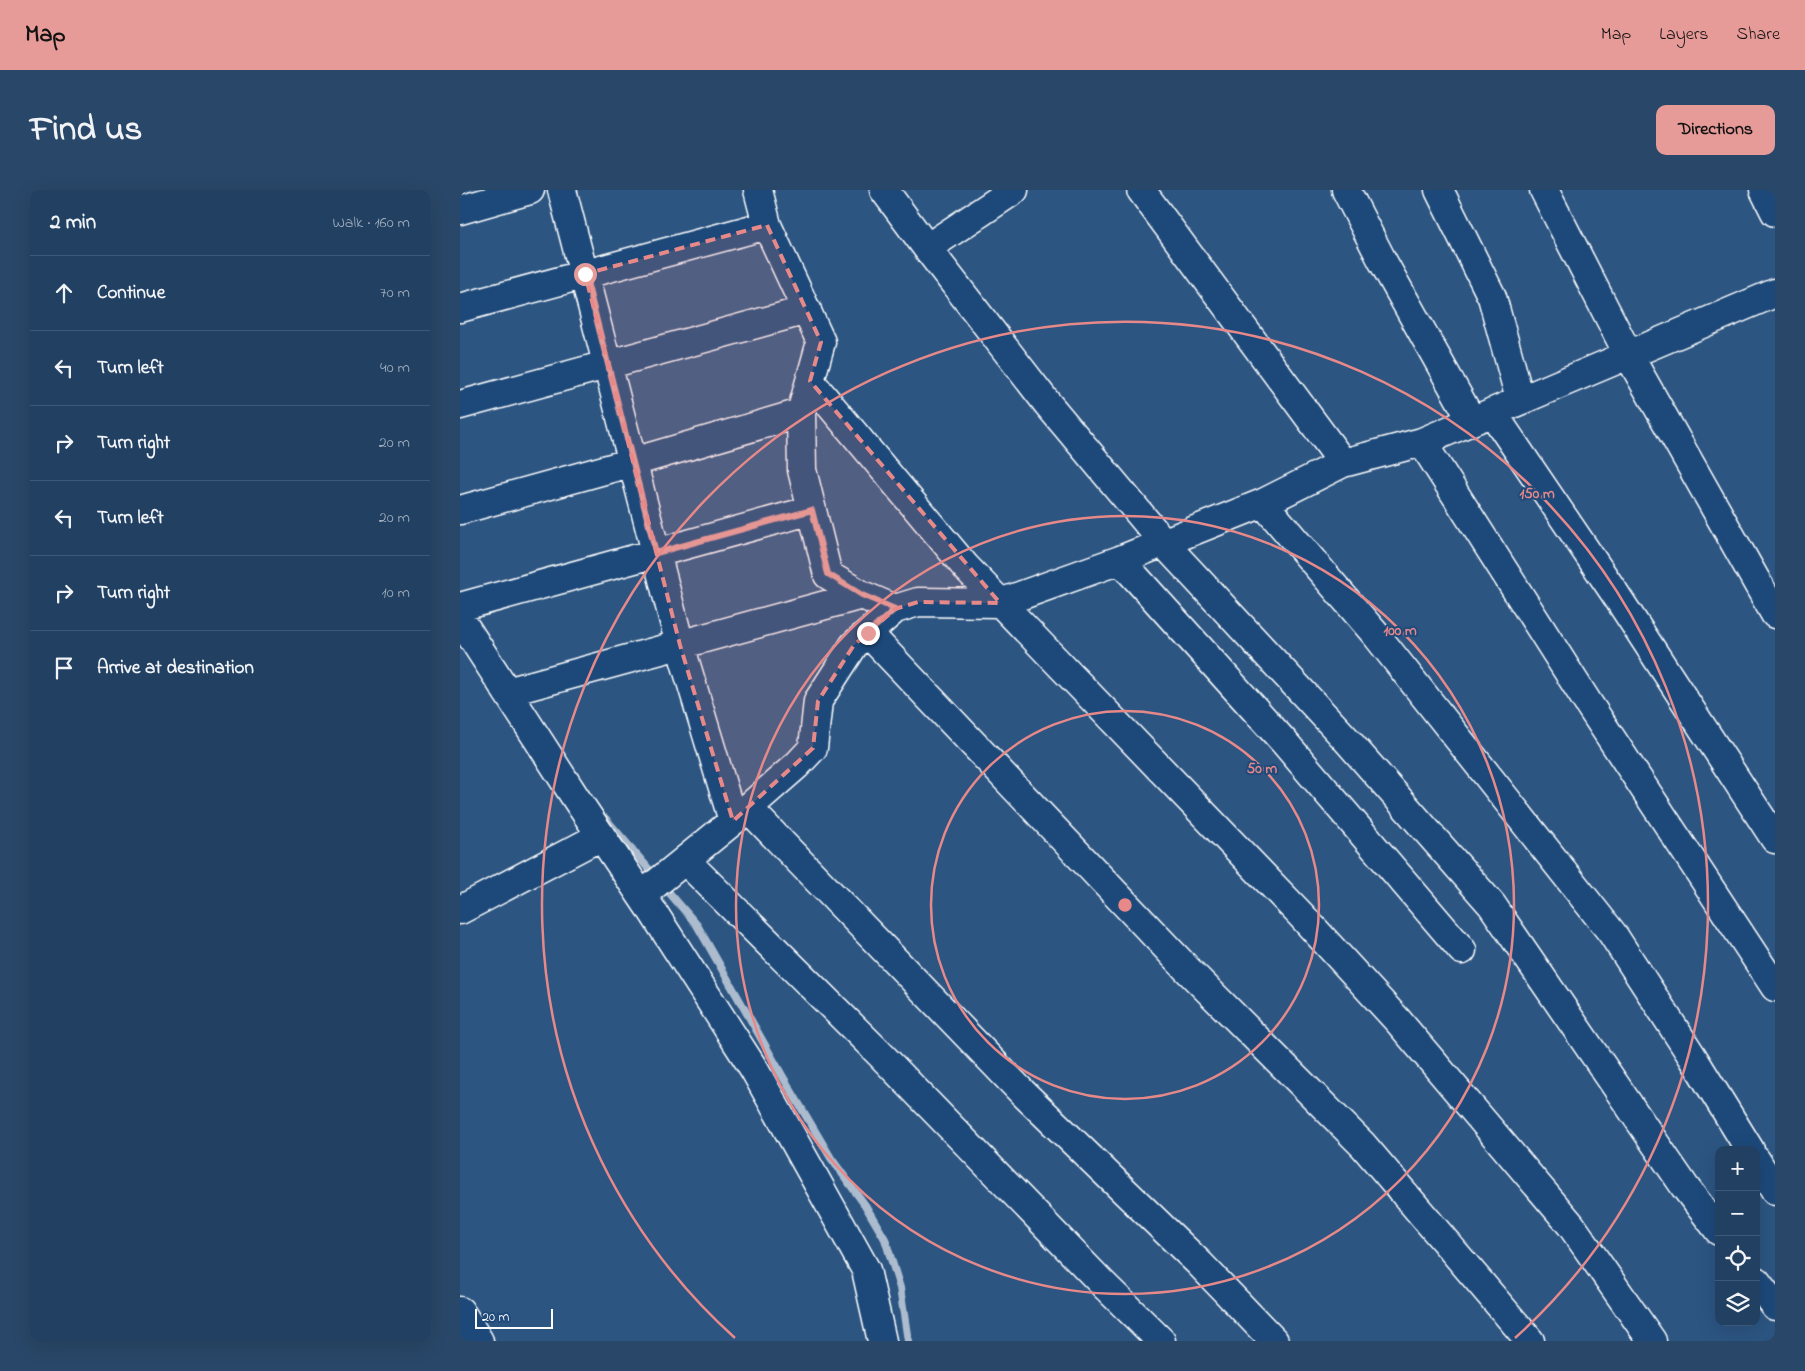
<!DOCTYPE html>
<meta charset="utf-8">
<style>
body{margin:0;font-family:"Indie Flower",sans-serif;background:#294768;color:#f1f3f6}
.controls{position:absolute;right:15px;bottom:15px;display:grid;overflow:hidden;border-radius:10px;box-shadow:0 5px 20px #0002}
.controls button{width:45px;height:45px;display:grid;place-items:center;padding:0;border:0;border-bottom:1px solid #3e5977;background:#214062;color:#f1f3f6;font:25px sans-serif}
.scale{position:absolute;left:15px;bottom:12px;width:78px;box-sizing:border-box;padding-left:5px;border:2px solid #fff;border-top:0;font-size:14px;line-height:18px;white-space:nowrap;color:#fff;-webkit-text-stroke:4px #1f4a7a;paint-order:stroke}
.stop{position:absolute;width:15px;height:15px;margin:-11px;border:4px solid #e69b98;border-radius:50%;background:#fff}
.stop.end{background:#e69b98;border-color:#fff;box-shadow:0 1px 5px #0008}
.list{margin:0;padding:0;list-style:none}
h2{display:flex;justify-content:space-between;align-items:center;height:65px;margin:0;padding:0 20px;font-size:21px}
h2 small{font-size:16px;font-weight:400;color:#a2afbe}
.list li{display:grid;grid-template-columns:32px 1fr auto;gap:15px;align-items:center;box-sizing:border-box;height:75px;padding:0 20px;border-top:1px solid #3e5977}
.list b{display:block;font-size:19px;white-space:nowrap}
.list em{font-size:16px;font-style:normal;color:#a2afbe}
.icon{flex:none;width:28px;height:28px;fill:none;stroke:currentColor;stroke-width:2;stroke-linecap:round;stroke-linejoin:round}
.map{position:relative;flex:none;width:1315px;height:1151px;overflow:hidden;border-radius:10px}
header{display:flex;align-items:center;gap:30px;box-sizing:border-box;height:70px;padding:0 25px;background:#e69b98;color:#111}
header strong{font-size:24px}
nav{display:flex;gap:28px;margin-inline-start:auto;font-size:18px}
.intro{display:flex;align-items:center;justify-content:space-between;box-sizing:border-box;height:120px;padding:0 30px}
h1{margin:0;font-size:35px}
.button{padding:12px 22px;border-radius:10px;background:#e69b98;color:#111;font-size:18px;font-weight:700}
main{display:flex;gap:30px;padding:0 30px}
aside{flex:1;background:#214062;border-radius:10px;box-shadow:0 5px 20px #0002}
.map>svg:first-child{display:block}
</style>
<header>
<strong>Map</strong>
<nav><a>Map</a><a>Layers</a><a>Share</a></nav>
</header>
<div class="intro"><h1>Find us</h1><a class="button">Directions</a></div>
<main>
<aside>
<h2>2 min<small>Walk · 160 m</small></h2>
<ul class="list">
<li><svg class="icon" aria-label="ahead" viewBox="0 0 24 24"><path d="M12 20V5M6 11l6-6 6 6"/></svg><div><b>Continue</b></div><em>70 m</em></li>
<li><svg class="icon" aria-label="left" viewBox="0 0 24 24"><path d="M17 20v-9H6M10 6l-5 5 5 5"/></svg><div><b>Turn left</b></div><em>40 m</em></li>
<li><svg class="icon" aria-label="right" viewBox="0 0 24 24"><path d="M7 20v-9h11M14 6l5 5-5 5"/></svg><div><b>Turn right</b></div><em>20 m</em></li>
<li><svg class="icon" aria-label="left" viewBox="0 0 24 24"><path d="M17 20v-9H6M10 6l-5 5 5 5"/></svg><div><b>Turn left</b></div><em>20 m</em></li>
<li><svg class="icon" aria-label="right" viewBox="0 0 24 24"><path d="M7 20v-9h11M14 6l5 5-5 5"/></svg><div><b>Turn right</b></div><em>10 m</em></li>
<li><svg class="icon" aria-label="arrive" viewBox="0 0 24 24"><path d="M6 21V4h12l-3 4 3 4H6"/></svg><div><b>Arrive at destination</b></div></li>
</ul>
</aside>
<div class="map">
<svg width="1315" height="1151" viewBox="0 0 1315 1151">
<rect width="100%" height="100%" fill="#2c5582"/>
<filter id="ink" filterUnits="userSpaceOnUse"><feTurbulence type="fractalNoise" baseFrequency=".02" numOctaves="2"/><feDisplacementMap in="SourceGraphic" scale="10" xChannelSelector="R" yChannelSelector="G"/><feConvolveMatrix kernelMatrix="1 2 1 2 8 2 1 2 1" color-interpolation-filters="sRGB"/></filter>
<g filter="url(#ink)">
<g fill="none" stroke-linecap="round" stroke-linejoin="round">
<path stroke="#acbcce" stroke-width="8" d="M145,628L237,735L323,887L371,968L405,1015L425,1049L440,1098L448,1151"/>
<defs>
<path id="minor" d="M102,0L220,455L273,631
M298,0L307,35L361,152L341,223L342,280L368,385L402,405L435,419
M424,0L467,58L587,213L710,360L886,549L1032,715L1225,997L1259,1041
M886,0L922,70L1012,231
M979,0L1032,107L1060,209
M1084,0L1168,164L1315,424
M1304,0L1315,22
M0,20L70,0
M467,58L554,0
M0,118L307,35
M350,191L505,376L841,725L939,832L1111,1035L1192,1151
M0,215L347,120
M1032,222L1154,402L1315,649
M962,252L1315,103
M883,273L962,252L1128,513L1315,797
M803,313L917,446L1152,743L1232,866L1290,960
M0,320L173,272L341,223
M660,370L825,553L1002,760
M0,417L352,320
M0,429L117,610L189,717
M408,443L727,779L903,955L1070,1151
M47,502L402,405
M288,618L562,902L740,1074L814,1151
M225,670L420,864L641,1092L701,1151
M0,720L141,646
M1296,970L1315,1001
M1296,1091L1315,1116
M0,1121L19,1151
M422,1151L406,1080L294,879L182,705L273,631L337,575L353,558L358,511L394,455L435,419L458,412L540,413L660,370L803,313L883,273L681,0"/>
</defs>
<use href="#minor" stroke="#fff" stroke-width="31"/>
<use href="#minor" stroke="#1f4a7a" stroke-width="28"/>
</g>
</g>
<g fill="none" stroke-linecap="round" stroke-linejoin="round" filter="url(#ink)">
<path stroke="#e69b98" stroke-width="6" d="M125,84L196,363L352,320L368,384L402,405L435,419L408,443"/>
</g>
<path fill="#e88989" fill-opacity="0.2" stroke="#e88989" stroke-width="4" stroke-dasharray="10 6" stroke-linejoin="round" d="M307,35L361,152L350,191L540,413L458,412L435,419L394,455L358,511L353,558L273,631L220,455L125,84Z"/>
<g fill="none" stroke="#e88989" stroke-width="2.5">
<circle cx="665" cy="715" r="194"/>
<circle cx="665" cy="715" r="389"/>
<path d="M275 1148A583 583 0 1 1 1055 1148"/>
</g>
<circle cx="665" cy="715" r="8" fill="#e88989" stroke="#1f4a7a" stroke-width="2.5"/>
<g font-size="15" text-anchor="middle" font-weight="bold" fill="#e88989" stroke="#1f4a7a" stroke-width="4" stroke-linejoin="round" paint-order="stroke">
<text x="1077" y="308">150 m</text>
<text x="940" y="445">100 m</text>
<text x="802" y="583">50 m</text>
</g>
</svg>
<div class="controls">
<button>+</button>
<button>−</button>
<button><svg class="icon" aria-label="locate" viewBox="0 0 24 24"><circle cx="12" cy="12" r="6"/><path d="M12 2v4M12 18v4M2 12h4M18 12h4"/></svg></button>
<button><svg class="icon" aria-label="layers" viewBox="0 0 24 24"><path d="M12 4l9 5-9 5-9-5zM3 14l9 5 9-5"/></svg></button>
</div>
<div class="scale">20 m</div>
<div class="stop" style="left:125px;top:84px"></div>
<div class="stop end" style="left:408px;top:443px"></div>
</div>
</main>
